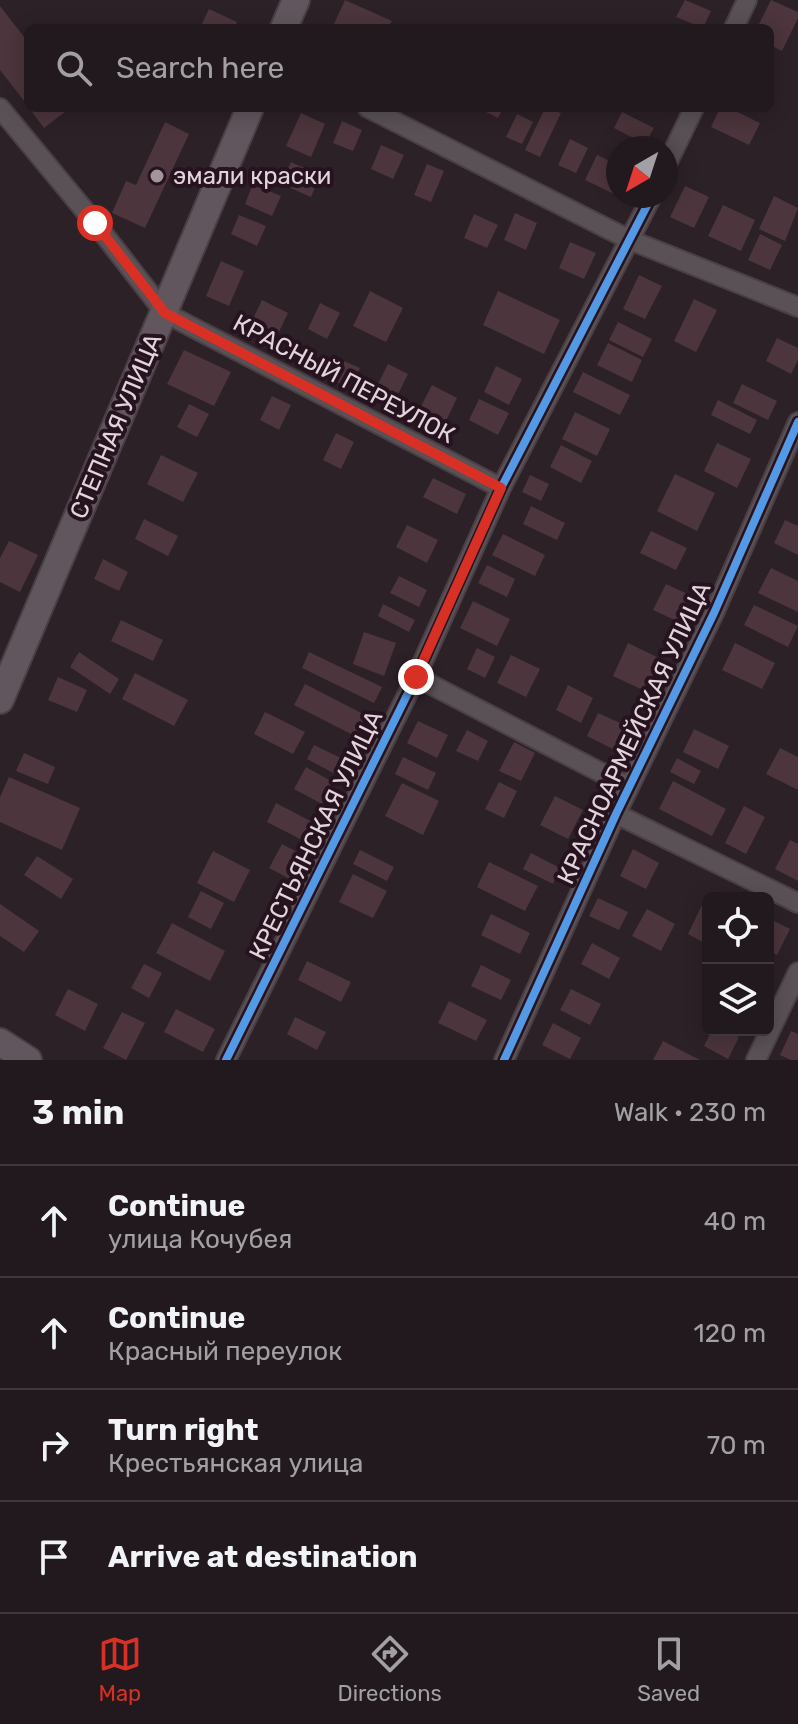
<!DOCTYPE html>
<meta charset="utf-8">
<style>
body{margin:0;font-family:Rubik,sans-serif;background:#2d262a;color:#f1f3f6}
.controls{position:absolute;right:24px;bottom:24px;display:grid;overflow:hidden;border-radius:12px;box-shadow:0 4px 20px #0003}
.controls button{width:72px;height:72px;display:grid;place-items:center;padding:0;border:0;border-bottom:2px solid #3e383b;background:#21191d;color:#f1f3f6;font:40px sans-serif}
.compass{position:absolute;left:606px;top:136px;width:72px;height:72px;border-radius:50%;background:#21191d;box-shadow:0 4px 20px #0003;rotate:219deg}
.stop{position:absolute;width:24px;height:24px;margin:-18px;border:6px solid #d93025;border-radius:50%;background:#fff}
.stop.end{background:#d93025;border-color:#fff;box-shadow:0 2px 8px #0008}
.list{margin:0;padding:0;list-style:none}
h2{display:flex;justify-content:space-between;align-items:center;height:104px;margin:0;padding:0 32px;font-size:34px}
h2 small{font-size:26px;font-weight:400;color:#a2a0a4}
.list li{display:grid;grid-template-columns:52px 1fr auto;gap:24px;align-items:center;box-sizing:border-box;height:112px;padding:0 32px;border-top:2px solid #3e383b}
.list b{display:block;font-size:30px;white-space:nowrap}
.list p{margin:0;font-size:26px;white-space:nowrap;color:#a2a0a4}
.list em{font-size:26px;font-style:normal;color:#a2a0a4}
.icon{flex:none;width:44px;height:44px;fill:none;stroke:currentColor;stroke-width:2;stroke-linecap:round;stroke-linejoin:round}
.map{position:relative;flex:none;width:798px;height:1060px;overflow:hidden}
.search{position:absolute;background:#21191d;box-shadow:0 4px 20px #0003;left:24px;right:24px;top:24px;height:88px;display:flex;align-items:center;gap:20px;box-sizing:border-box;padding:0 28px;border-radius:12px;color:#a2a0a4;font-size:30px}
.sheet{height:552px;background:#21191d}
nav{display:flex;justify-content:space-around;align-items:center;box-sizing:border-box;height:112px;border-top:2px solid #3e383b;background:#21191d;font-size:22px;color:#a2a0a4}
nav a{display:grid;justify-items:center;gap:4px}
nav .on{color:#d93025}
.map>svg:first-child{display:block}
</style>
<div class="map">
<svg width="798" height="1060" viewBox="0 0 798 1060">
<rect width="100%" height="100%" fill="#2c2127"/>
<path fill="#4c353c" d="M345,0L392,21L388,28H332Z
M685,0L711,11L703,28L676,17Z
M771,0L798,12V18L782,51L770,45V28H757Z
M0,6L28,42V106L0,70Z
M209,9L237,22L235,28H200Z
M29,108H70L44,128Z
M478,108H503L498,118Z
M545,108L561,113L540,157L525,150Z
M720,108H729L760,123L749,145L711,127Z
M622,112L654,128L645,144L614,128Z
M301,113L325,124L311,157L286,146Z
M517,114L533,122L522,144L506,137Z
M342,121L362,130L353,151L333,143Z
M165,122L189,134L145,228L112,213L126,181L136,185Z
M570,139L588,148L576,173L558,165Z
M381,145L404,155L393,179L371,169Z
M597,155L618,165V187L614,194L585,180Z
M291,162L320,175L311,197L281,184Z
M427,164L444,171L431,202L414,195Z
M253,184L281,196L272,216L245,204Z
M685,186L709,197L694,228L670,217Z
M774,196L798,208L785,241L759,229Z
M723,205L755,220L741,251L708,236Z
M515,213L537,223L526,250L504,240Z
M474,214L498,225L487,248L464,238Z
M239,215L266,226L257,246L231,234Z
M760,234L782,245L770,270L748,260Z
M570,242L596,253L584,279L559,268Z
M221,261L244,271L229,306L206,296Z
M639,275L662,286L645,319L623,309Z
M370,291L403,308L386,342L353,326Z
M498,291L560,320L544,354L483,325Z
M694,299L717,310L696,352L674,341Z
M262,300L288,313L278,334L252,321Z
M320,303L340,313L327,339L308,329Z
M618,322L652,339L643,357L609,340Z
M777,338L798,348V360L791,374L766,361Z
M608,343L642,360L632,382L597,365Z
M184,350L231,372L214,406L167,384Z
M344,361L360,368L350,388L335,381Z
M388,364L408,374L393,404L373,394Z
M496,366L522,379L509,405L484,392Z
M583,372L630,395L620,415L573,392Z
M742,384L777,401L768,420L733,403Z
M432,385L457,398L446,421L420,408Z
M272,396L291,405L279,430L260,420Z
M479,399L509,413L498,435L469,420Z
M718,400L757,420L750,434L711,415Z
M189,404L209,414L197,437L177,427Z
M575,412L610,429L597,456L562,439Z
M336,433L354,442L341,469L323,460Z
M717,443L751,459L737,488L704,471Z
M561,445L592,461L581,483L550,467Z
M161,455L198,473L183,502L147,484Z
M675,474L715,493L697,531L657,511Z
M530,475L549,484L541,501L522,492Z
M433,478L466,494L457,514L423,497Z
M531,506L565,523L557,540L523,524Z
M144,519L178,536L168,556L135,539Z
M785,520L798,526V555L774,543Z
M407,525L438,540L427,563L396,547Z
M651,531L687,548L676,570L640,553Z
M503,534L545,555L535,576L492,555Z
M9,541L38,555L20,592L0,582V558Z
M103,559L128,572L119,591L94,579Z
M487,565L515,579L507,597L478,583Z
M771,568L798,581V612L758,593Z
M399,576L427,590L419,607L390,593Z
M666,584L694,597L681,623L653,610Z
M473,601L510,619L497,646L460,628Z
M383,604L415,620L409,632L378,616Z
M754,605L798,626L788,647L744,625Z
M121,620L163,640L153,661L111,641Z
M364,632L396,643L384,676L353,664Z
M628,643L661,659L645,691L613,676Z
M735,643L775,663L762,689L722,670Z
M477,648L495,657L485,678L467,669Z
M79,652L119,679L110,694L70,667Z
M309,652L382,687L374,703L302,668Z
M511,655L540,669L526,697L497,683Z
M135,673L188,700L174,726L122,699Z
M58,677L87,690L77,712L48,700Z
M305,684L367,716L357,737L294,705Z
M568,685L593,698L581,723L556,710Z
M265,712L305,732L293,754L254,734Z
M598,713L627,726L615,750L587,736Z
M418,721L448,735L437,758L407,743Z
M694,729L729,746L718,769L683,752Z
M467,730L488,741L478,761L456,751Z
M514,742L535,753L521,781L499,771Z
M314,745L343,759L335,774L307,759Z
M780,748L798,757V790L766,774Z
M24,753L55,767L48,784L16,771Z
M403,757L436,773L428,790L395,774Z
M677,758L701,771L694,784L670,772Z
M306,767L333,782L322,804L294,789Z
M9,777L80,808L62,850L0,822V797Z
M673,781L726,809L712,836L659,809Z
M499,782L517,791L504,818L485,809Z
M402,783L439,801L423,835L385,816Z
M555,796L583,810L568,839L540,825Z
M276,803L314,823L304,841L267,822Z
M744,806L765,817L746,854L725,843Z
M790,840L798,844V881L775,869Z
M282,844L303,855L290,879L269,868Z
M633,849L659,863L646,889L620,876Z
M360,850L394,867L387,881L353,864Z
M213,851L250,870L234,902L197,883Z
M531,853L560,868L553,884L523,869Z
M37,856L73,879L61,899L24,875Z
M489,862L538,886L525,911L477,887Z
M353,874L387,891L373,918L339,902Z
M201,891L224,903L211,929L188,917Z
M598,898L628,912L619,930L589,916Z
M703,903L708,905V945L688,934Z
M0,904L39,931L24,952L0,936Z
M647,909L675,924L661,951L632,936Z
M491,914L530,933L520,954L481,935Z
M768,918L790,929L777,955L768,950Z
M172,923L225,951L210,981L156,953Z
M592,943L620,958L609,979L581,964Z
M307,961L351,982L341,1002L298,980Z
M144,964L162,973L149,998L131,988Z
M481,965L511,980L501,1000L471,986Z
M68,989L98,1004L85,1031L55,1015Z
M571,989L601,1004L590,1025L560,1010Z
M449,1001L487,1020L476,1041L438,1023Z
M176,1009L215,1029L203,1052L164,1032Z
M122,1012L145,1023L126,1060L103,1048Z
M295,1017L326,1032L317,1050L287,1034Z
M553,1023L581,1038L570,1059L542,1045Z
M712,1030H725L739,1037L728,1059L704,1046Z
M791,1031L798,1034V1060H791L780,1055Z
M663,1041L700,1060H653Z"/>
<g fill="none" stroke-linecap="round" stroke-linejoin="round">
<defs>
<path id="minor" d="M734,28L747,0
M0,108L95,223L165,313L501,488
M368,108L630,240L798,307
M666,166L694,108
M416,677L629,787
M616,814L798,903
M226,1060L416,677L501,488L652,196
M504,1060L616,814L714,613L798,422
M756,1060L798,972"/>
<path id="secondary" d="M284,28L296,0
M0,700L250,108
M0,1042L28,1060"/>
</defs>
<use href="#minor" stroke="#493f44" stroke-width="22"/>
<use href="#secondary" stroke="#493f44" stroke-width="30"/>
<use href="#minor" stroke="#595155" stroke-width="18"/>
<use href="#secondary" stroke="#61565d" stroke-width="26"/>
<defs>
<path id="cycleway" d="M226,1060L416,677L501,488L652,196
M504,1060L616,814L714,613L798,422"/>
</defs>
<use href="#cycleway" stroke="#27131f" stroke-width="13"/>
<use href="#cycleway" stroke="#5399e6" stroke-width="8"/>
</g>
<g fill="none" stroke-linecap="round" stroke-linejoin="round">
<path stroke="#d93025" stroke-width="10" d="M95,223L165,313L501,488L416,677"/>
</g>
<circle fill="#a2959c" stroke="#27131f" stroke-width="3" cx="157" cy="176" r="8"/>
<g text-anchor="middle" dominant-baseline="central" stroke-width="8" stroke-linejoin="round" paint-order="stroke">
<g font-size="24" fill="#e2d4db" stroke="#27131f" text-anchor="start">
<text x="173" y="176">эмали краски</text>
</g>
<g font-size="24" fill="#e2d4db" stroke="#27131f">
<text transform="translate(344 379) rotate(28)">КРАСНЫЙ ПЕРЕУЛОК</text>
<text transform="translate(116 426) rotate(-67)">СТЕПНАЯ УЛИЦА</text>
<text transform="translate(634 733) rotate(-65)">КРАСНОАРМЕЙСКАЯ УЛИЦА</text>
<text transform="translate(316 835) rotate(-64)">КРЕСТЬЯНСКАЯ УЛИЦА</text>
</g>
</g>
</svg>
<div class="controls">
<button><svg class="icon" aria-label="locate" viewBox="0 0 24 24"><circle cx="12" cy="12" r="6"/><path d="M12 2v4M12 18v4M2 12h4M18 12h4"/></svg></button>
<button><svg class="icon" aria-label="layers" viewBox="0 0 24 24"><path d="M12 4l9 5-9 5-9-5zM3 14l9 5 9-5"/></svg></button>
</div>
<svg class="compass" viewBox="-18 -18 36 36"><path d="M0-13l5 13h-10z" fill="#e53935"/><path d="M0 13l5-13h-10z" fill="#a2a0a4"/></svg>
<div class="stop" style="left:95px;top:223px"></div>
<div class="stop end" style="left:416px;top:677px"></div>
<div class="search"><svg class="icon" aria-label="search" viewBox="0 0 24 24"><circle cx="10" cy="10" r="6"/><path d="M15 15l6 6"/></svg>Search here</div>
</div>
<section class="sheet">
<h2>3 min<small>Walk · 230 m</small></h2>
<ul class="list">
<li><svg class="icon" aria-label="ahead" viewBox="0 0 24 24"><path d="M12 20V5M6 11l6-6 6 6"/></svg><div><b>Continue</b><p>улица Кочубея</p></div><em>40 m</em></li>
<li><svg class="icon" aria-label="ahead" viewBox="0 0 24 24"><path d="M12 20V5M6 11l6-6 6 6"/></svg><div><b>Continue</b><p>Красный переулок</p></div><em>120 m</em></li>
<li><svg class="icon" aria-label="right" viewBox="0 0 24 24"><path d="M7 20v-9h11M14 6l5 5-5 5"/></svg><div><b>Turn right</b><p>Крестьянская улица</p></div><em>70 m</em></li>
<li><svg class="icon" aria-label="arrive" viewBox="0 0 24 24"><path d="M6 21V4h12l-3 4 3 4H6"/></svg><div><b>Arrive at destination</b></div></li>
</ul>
</section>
<nav>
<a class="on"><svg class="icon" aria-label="map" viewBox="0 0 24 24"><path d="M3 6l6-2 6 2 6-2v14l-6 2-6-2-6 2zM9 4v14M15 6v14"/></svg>Map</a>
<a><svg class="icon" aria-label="directions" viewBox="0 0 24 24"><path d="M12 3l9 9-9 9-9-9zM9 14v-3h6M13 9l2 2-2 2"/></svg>Directions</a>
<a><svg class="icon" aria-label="saved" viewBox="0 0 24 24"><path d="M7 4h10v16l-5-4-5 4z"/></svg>Saved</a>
</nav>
